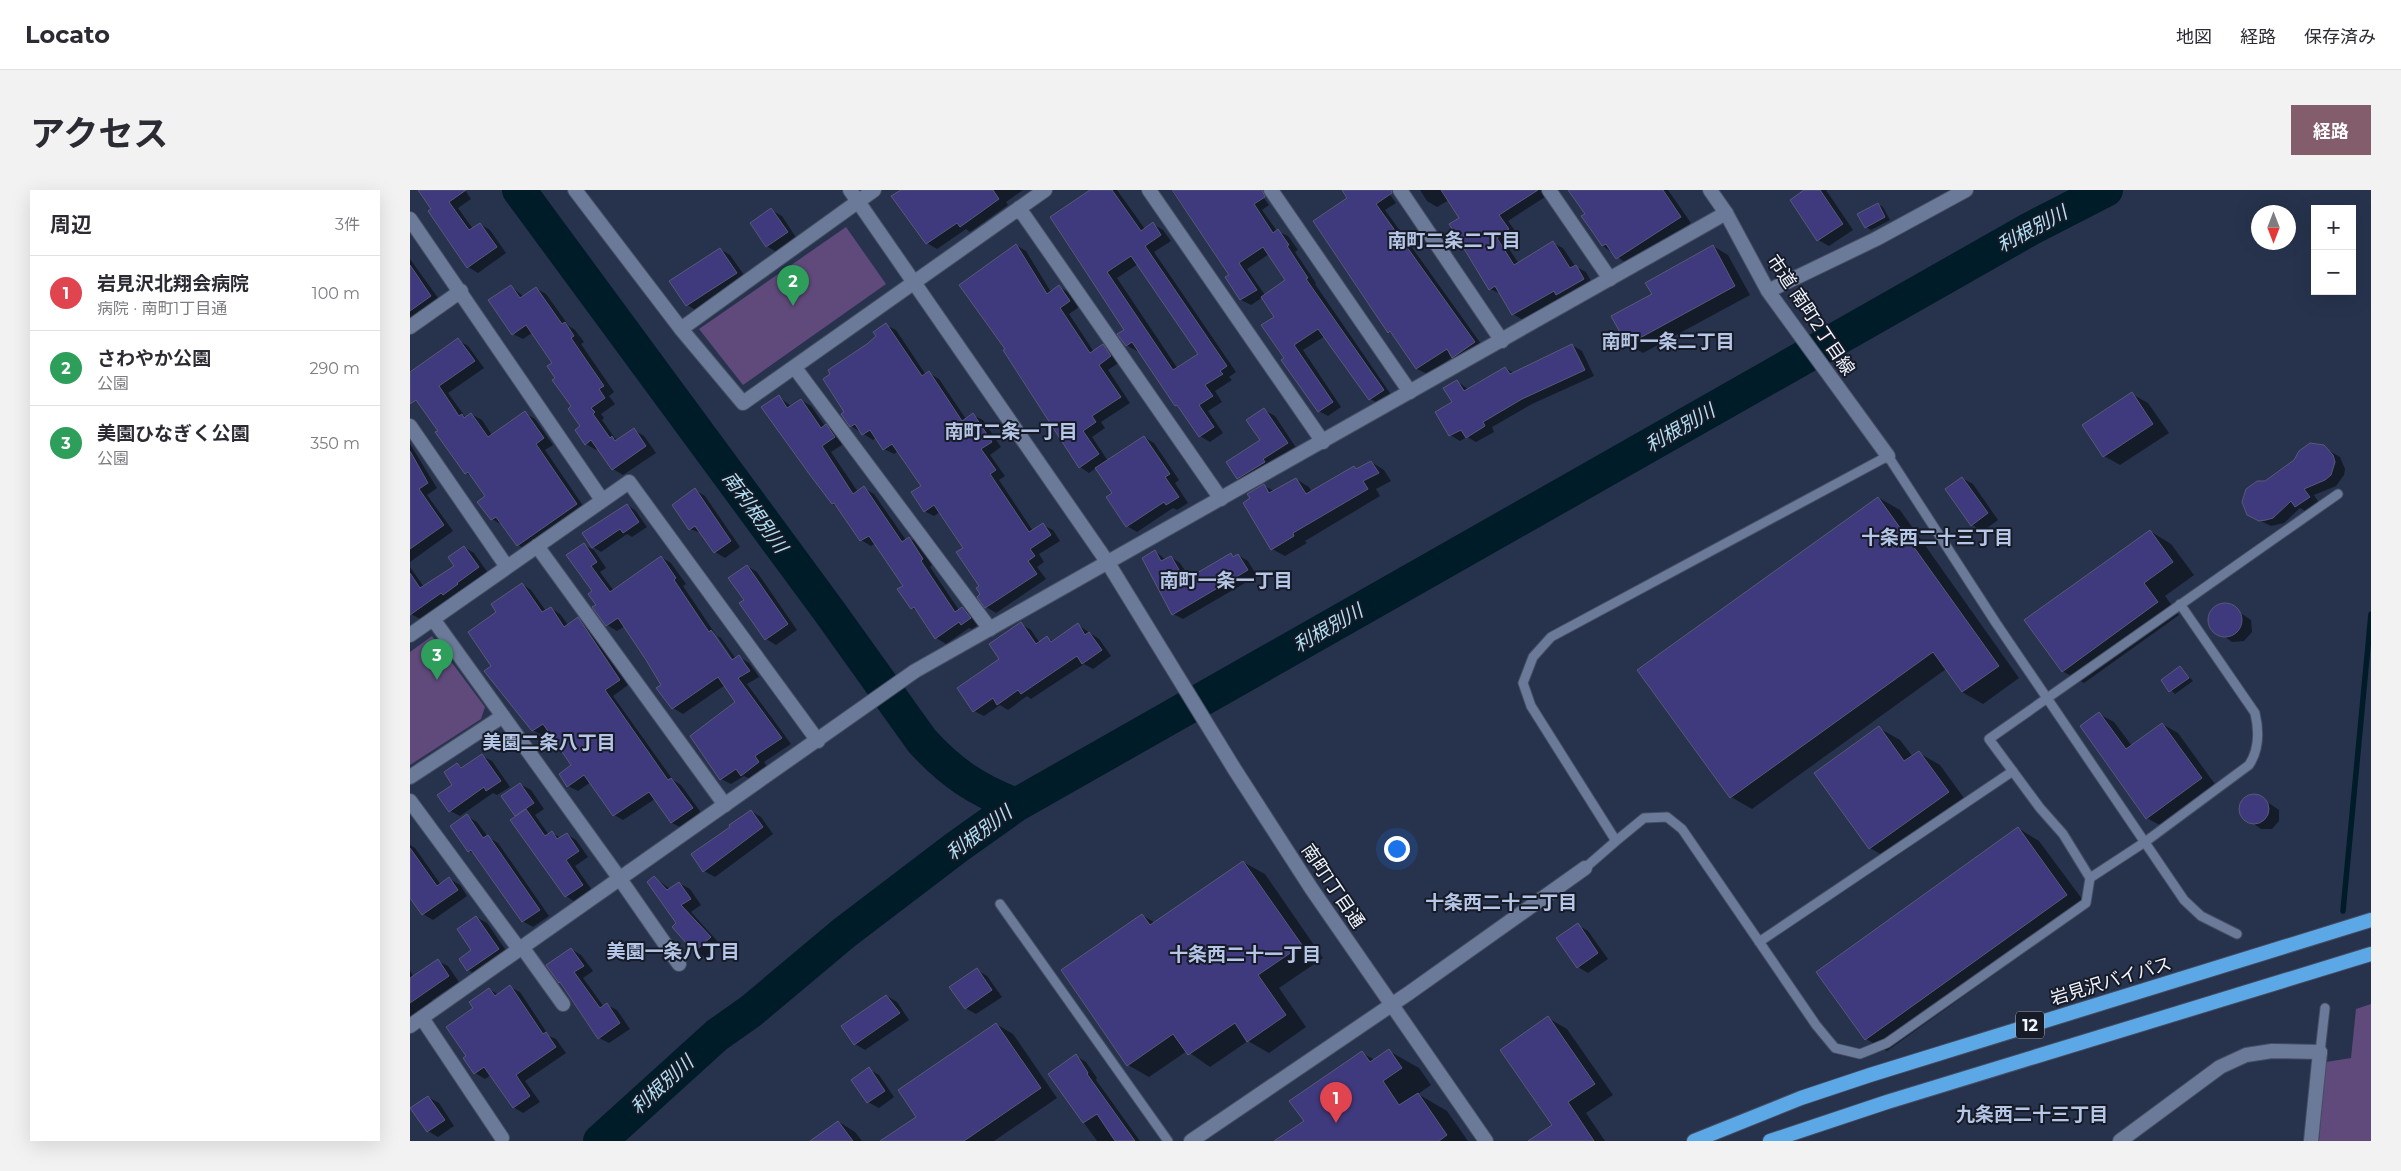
<!DOCTYPE html>
<html lang="ja">
<meta charset="utf-8">
<style>
body{margin:0;font-family:Montserrat,"Noto Sans JP",sans-serif;background:#f2f2f3;color:#2b2b33}
.controls{position:absolute;right:15px;top:15px;display:grid;overflow:hidden;border-radius:0px;box-shadow:0 5px 20px #0002}
.controls button{width:45px;height:45px;display:grid;place-items:center;padding:0;border:0;border-bottom:1px solid #e1e1e2;background:#fff;color:#2b2b33;font:25px sans-serif}
.compass{position:absolute;left:1841px;top:15px;width:45px;height:45px;border-radius:50%;background:#fff;box-shadow:0 5px 20px #0002;rotate:180deg}
.you{position:absolute;left:986px;top:658px;width:18px;height:18px;margin:-12px;border:4px solid #fff;border-radius:50%;background:#1a73e8;box-shadow:0 0 0 8px #1a73e833}
.badge{display:grid;place-items:center;width:32px;height:32px;border-radius:50%;background:#845d6c;color:#fff;font-size:16px;font-weight:700}
.pin{position:absolute;translate:-50% -41px;filter:drop-shadow(0 1px 2px #0008)}
.pin::after{content:'';position:absolute;top:26px;width:18px;height:15px;background:inherit;clip-path:polygon(0 0,100% 0,50% 100%)}
.list{margin:0;padding:0;list-style:none}
h2{display:flex;justify-content:space-between;align-items:center;height:65px;margin:0;padding:0 20px;font-size:21px}
h2 small{font-size:16px;font-weight:400;color:#7c7c81}
.list li{display:grid;grid-template-columns:32px 1fr auto;gap:15px;align-items:center;box-sizing:border-box;height:75px;padding:0 20px;border-top:1px solid #e1e1e2}
.list b{display:block;font-size:19px;white-space:nowrap}
.list p{margin:0;font-size:16px;white-space:nowrap;color:#7c7c81}
.list em{font-size:16px;font-style:normal;color:#7c7c81}
.map{position:relative;flex:none;width:1961px;height:951px;overflow:hidden;border-radius:0px}
header{display:flex;align-items:center;gap:30px;box-sizing:border-box;height:70px;padding:0 25px;background:#fff;border-bottom:1px solid #e1e1e2}
header strong{font-size:24px}
nav{display:flex;gap:28px;margin-inline-start:auto;font-size:18px}
.intro{display:flex;align-items:center;justify-content:space-between;box-sizing:border-box;height:120px;padding:0 30px}
h1{margin:0;font-size:35px}
.button{padding:12px 22px;border-radius:0px;background:#845d6c;color:#fff;font-size:18px;font-weight:700}
main{display:flex;gap:30px;padding:0 30px}
aside{flex:1;background:#fff;border-radius:0px;box-shadow:0 5px 20px #0002}
.map>svg:first-child{display:block}
</style>
<header>
<strong>Locato</strong>
<nav><a>地図</a><a>経路</a><a>保存済み</a></nav>
</header>
<div class="intro"><h1>アクセス</h1><a class="button">経路</a></div>
<main>
<aside>
<h2>周辺<small>3件</small></h2>
<ul class="list">
<li><span class="badge" style="background:#e0444e">1</span><div><b>岩見沢北翔会病院</b><p>病院 · 南町1丁目通</p></div><em>100 m</em></li>
<li><span class="badge" style="background:#2e9e5b">2</span><div><b>さわやか公園</b><p>公園</p></div><em>290 m</em></li>
<li><span class="badge" style="background:#2e9e5b">3</span><div><b>美園ひなぎく公園</b><p>公園</p></div><em>350 m</em></li>
</ul>
</aside>
<div class="map">
<svg width="1961" height="951" viewBox="0 0 1961 951">
<rect width="100%" height="100%" fill="#27334d"/>
<path fill="#60497b" d="M436,37L476,94L333,195L289,139Z
M22,446L75,517L71,529L0,575V462Z
M1961,814V951H1909L1916,872L1941,868L1946,819Z"/>
<path fill="#0007" fill-rule="evenodd" d="M10,0H55L61,9L48,18L63,39L70,34L80,40L96,63L68,83L58,77Z
M494,0H613L596,12L598,15L560,42L556,39L527,59L517,53Z
M683,0H707L735,39L743,34L753,40L761,51L744,62L826,182L819,187L822,190L805,201L812,212L798,221L813,243L800,252L790,246L771,218L766,215L729,160L727,161L716,155V140L641,27ZM728,74L790,164L768,179L707,88Z
M761,0H848L859,15L852,20L867,41L878,46L888,60L885,62L906,93L905,94L982,206L970,214L960,209L915,146L893,160L931,217L918,226L909,221L875,168L865,127L853,107L841,115L831,110L817,88L821,85ZM859,64L877,91L855,105L837,79Z
M934,0L978,2L986,13L975,20L1074,158L1053,172L1043,167L1017,184L1007,179L984,144L979,142L939,8Z
M1010,0H1130L1135,7L1098,31L1108,45L1096,54L1109,74L1143,53L1153,58L1165,76L1176,82L1183,95L1157,109L1153,107L1113,130L1103,124L1091,104L1080,99L1050,28L1039,10L1027,17L1017,11Z
M1160,0H1258L1281,33L1217,74L1193,56L1176,24Z
M1397,0H1416L1443,40L1419,56L1408,50Z
M1468,14L1473,17L1480,30L1461,40L1456,37Z
M361,20L372,26L387,49L367,62L356,56Z
M606,55L616,61L641,102L649,97L658,102L669,117L659,124L684,162L693,156L703,161L710,172L698,180L720,213L691,232L695,238L682,247L698,271L734,247L744,253L769,290L765,293L778,313L767,320L763,318L727,342L717,336L698,307L704,303L686,278L679,283L670,277L596,160Z
M1303,56L1318,65L1340,105L1233,163L1218,154L1243,104Z
M310,59L320,65L337,89L287,121L277,115Z
M0,69L31,112L0,132Z
M101,96L114,107L126,98L136,104L159,136L165,140L174,152L171,154L204,202L199,206L205,214L191,224L194,228L192,230L207,251L224,240L234,246L246,263L213,285L203,279L188,258L186,260L176,254L172,237L147,188L144,173L122,143L113,149L103,144Z
M476,135L486,140L516,185L519,183L529,189L556,229L563,225L573,230L591,257L580,265L595,286L589,290L623,341L633,335L643,340L650,351L629,364L634,372L627,377L636,389L586,423L576,417L570,396L554,358L530,322L524,326L514,321L512,296L488,261L484,264L474,259L466,247L463,250L441,236L436,222L458,155Z
M48,150L58,156L74,178L38,203L56,228L61,224L72,230L82,245L115,223L125,229L143,255L135,260L176,320L118,361L108,355L92,335L82,329L77,306L63,287L56,283L30,241L0,202V184Z
M1162,155L1172,161L1184,186L1122,214L1082,237L1084,242L1066,252L1057,247L1050,251L1040,245L1027,223L1043,213L1047,191L1059,200L1095,178L1104,183Z
M1722,204L1738,213L1759,243L1710,275L1694,266Z
M369,207L381,216L391,210L401,216L415,236L426,242L435,253L421,262L448,302L454,298L464,304L496,350L499,348L510,354L522,375L520,377L549,420L552,418L563,424L570,434L562,439L559,438L536,454L526,448L509,422L502,418L495,396L466,353L461,356L451,350L428,317L422,314Z
M854,220L865,226L887,259L839,294L828,288L851,250Z
M0,254L27,298L17,305L43,341L0,372Z
M1907,254L1930,267L1935,279L1934,285L1926,296L1904,305L1909,313L1897,322L1890,318L1874,333L1861,336L1849,330L1856,292Z
M961,272L974,280L981,291L966,299L970,306L895,351L897,353L875,366L862,359L854,296L864,301L886,289L899,297L902,302L944,277L949,280Z
M1552,288L1563,294L1588,330L1573,341L1562,335Z
M285,300L295,306L330,357L315,368L305,362L291,343L280,339Z
M1469,308L1490,320L1609,488L1573,514L1552,502L1536,479L1342,619L1321,607Z
M217,315L225,320L237,337L222,347L217,344L191,362L183,357Z
M1740,341L1761,354L1784,385L1755,406L1769,425L1674,493L1652,481Z
M174,355L184,360L196,378L190,382L204,401L251,367L261,373L276,394L273,396L306,445L311,448L326,469L329,467L339,473L345,481L349,487L337,494L381,554L354,572L358,578L342,590L334,586L321,594L311,589L327,513L315,495L273,524L263,518L253,496L215,436L207,441L197,435L184,418L187,415ZM302,443H305L327,475L325,476Z
M54,357L64,363L78,383L10,429L1,424L0,377L14,397L46,376Z
M745,361L756,370L761,367L770,373L780,388L821,364L825,367L828,365L838,371L847,386L773,429L763,424Z
M337,376L347,382L387,440L366,455L356,449L335,410Z
M112,394L121,400L136,421L141,418L150,424L158,435L168,429L178,434L218,495L203,506L263,590L271,595L292,624L272,638L262,633L245,609L213,630L204,625L181,592L168,601L158,596L163,575L140,541L133,546L123,540L83,477L88,423Z
M1820,416L1841,430L1842,442L1834,451L1822,452L1802,437L1801,426L1808,417Z
M611,434L621,440L630,453L637,448L643,451L668,435L689,449L701,466L683,479L674,474L621,509L617,506L598,520L590,515L574,526L564,521Z
M1770,478L1783,491L1765,504L1752,490Z
M1689,524L1704,532L1722,556L1752,534L1768,543L1807,597L1753,637L1737,628Z
M1469,538L1490,550L1503,567L1509,563L1530,575L1559,615L1481,670L1460,658Z
M72,566L82,571L100,597L87,605L83,603L50,626L40,621L47,574L54,578Z
M110,594L121,600L134,619L125,625L139,645L142,643L151,648L157,644L166,650L178,667L165,676L182,700L165,712L156,706L106,625Z
M1839,607H1850L1869,620V631L1862,639H1851L1832,625V614Z
M341,621L351,627L363,644L305,687L294,681L322,638Z
M57,626L67,632L78,647L88,653L139,726L123,737L112,731L66,665L59,661Z
M1608,638L1629,651L1678,717L1477,861L1456,849Z
M0,655L5,658L31,695L40,689L50,695L57,706L23,730L13,724L0,706Z
M833,672L855,684L913,768L869,798L896,837L859,863L838,851L800,877L777,861L739,887L718,875L732,725L745,733Z
M244,687L260,699L269,693L280,699L291,715L281,722L310,754L295,767L285,761Z
M66,727L77,733L99,765L69,786L58,780L51,769L63,761Z
M1168,735L1178,741L1198,769L1178,783L1168,777Z
M161,759L171,765L183,781L173,788L194,817L197,815L207,820L220,839L199,853L189,848L153,794L149,792Z
M28,771L38,776L49,792L22,810L24,813L0,830V781L4,787Z
M567,780L577,786L592,807L566,824L555,818Z
M100,797L110,802L139,846L146,849L156,863L115,891L130,912L113,923L103,917L81,885L75,889L65,883L58,866L65,818L79,799L89,805Z
M477,806L487,812L499,830L455,860L445,854Z
M1138,828L1157,839L1203,905L1176,923L1195,951H1123L1144,935Z
M586,834L603,844L647,908L584,951H472L508,927Z
M979,861L1009,878L1021,895L1008,904L1037,921L1058,951H867L895,931L952,863L965,870Z
M666,866L676,872L687,888L686,890L730,951H687L639,884Z
M459,879L469,885L484,907L469,918L458,912Z
M18,907L29,913L44,936L28,947L18,941Z
M429,932L445,942L452,951H402Z"/>
<g fill="none" stroke-linecap="round" stroke-linejoin="round">
<path stroke="#001c28" stroke-width="5.5" d="M1933,721L1961,424"/>
<path stroke="#001c28" stroke-width="34" d="M109,0L419,421L512,551C541,583 567,600 606,615
M190,951L307,845L341,821L434,743L547,657L606,615L1620,39L1696,0"/>
</g>
<path fill="#3f397d" stroke="#595978" fill-rule="evenodd" d="M8,0H56L39,12L59,40L70,33L87,57L57,78L18,21L21,19Z
M491,0H583L589,9L550,37L547,33L516,54L481,6Z
M680,0H702L731,41L743,32L751,45L735,56L817,176L810,181L813,184L795,195L803,206L789,215L804,237L789,247L767,215L765,216L722,152L716,156L707,144L714,140L640,27ZM721,66L788,164L763,180L697,82Z
M762,0H852L855,7L844,14L863,43L868,39L879,55L877,56L898,88L896,89L974,200L959,210L908,139L884,155L923,212L908,222L871,170L874,168L851,135L864,127L851,107L875,90L853,57L829,73L847,100L830,110L815,87L819,85Z
M932,0H981L982,3L966,14L1065,152L1042,168L1037,159L1006,179L980,141L978,143L903,31L937,8Z
M1031,0H1128L1089,25L1099,39L1087,48L1104,75L1143,51L1160,78L1166,75L1174,89L1146,105L1144,101L1102,125L1085,96L1079,100L1039,34L1049,28Z
M1158,0H1253L1271,27L1206,69L1196,54L1192,56L1184,44L1171,26L1175,24Z
M1394,0H1410L1433,34L1407,51L1380,10Z
M1468,13L1475,27L1455,38L1447,24Z
M361,18L378,42L356,57L340,33Z
M606,54L637,104L649,95L660,111L650,118L680,163L693,154L701,166L689,175L711,207L682,226L686,232L673,241L689,264L669,278L593,160L595,159L549,95Z
M1303,55L1325,96L1217,155L1201,126L1242,104L1235,93Z
M310,58L327,83L276,116L259,91Z
M0,75L21,106L0,121Z
M101,95L110,108L126,97L152,134L155,132L164,146L161,148L194,196L189,199L195,208L181,218L185,222L183,224L200,248L202,246L205,251L224,238L236,256L202,280L181,250L175,255L165,240L170,236L158,219L161,216L142,190L145,188L137,176L142,173L116,135L102,145L78,110Z
M476,133L512,186L519,181L552,231L563,223L582,252L571,259L586,280L580,284L619,342L633,333L641,345L620,359L625,366L618,371L627,384L575,418L567,407L570,404L566,398L569,396L546,362L553,358L524,315L514,322L501,302L511,296L482,254L473,260L460,240L452,245L445,234L440,237L431,224L434,222L413,189L420,184L418,180L457,154L466,146L463,142Z
M48,148L65,171L29,196L49,226L52,224L54,228L61,223L78,247L115,221L134,248L126,254L167,314L107,356L86,327L81,330L67,312L75,306L58,282L55,284L25,242L28,241L6,210L0,214V182Z
M1162,154L1175,180L1112,209L1073,232L1075,236L1056,248L1051,240L1039,246L1025,222L1042,212L1033,198L1047,190L1054,201L1095,177L1100,184Z
M1722,202L1743,234L1693,267L1672,235Z
M369,205L377,218L391,209L411,238L416,234L425,247L412,256L443,304L454,296L492,352L499,347L513,369L511,371L545,422L552,417L561,428L551,435L549,432L525,449L504,417L501,419L487,399L493,396L459,346L450,351L424,313L422,314L400,285L351,217Z
M854,218L878,253L853,269L855,272L827,289L816,272L850,250L836,230Z
M734,246L760,284L755,287L769,307L756,315L754,312L716,337L696,307L702,303L685,278Z
M1900,253L1914,255L1923,265L1925,272L1921,285L1915,290L1894,299L1900,307L1885,317L1881,311L1863,328L1856,330L1849,331L1837,325L1832,312L1836,299L1847,291H1855L1884,270L1889,261Z
M0,261L18,293L9,299L34,335L0,359Z
M961,271L969,283L953,291L958,299L883,343L884,346L861,360L833,313L840,308L837,304L854,294L859,303L886,288L896,304L944,276L946,279Z
M1552,287L1578,323L1561,336L1535,299Z
M285,298L321,351L304,363L285,336L279,340L262,315Z
M1468,307L1589,476L1552,502L1523,462L1320,608L1227,480Z
M217,314L229,332L213,343L210,339L182,358L172,343Z
M1740,340L1763,372L1734,393L1748,412L1652,482L1614,430Z
M174,353L187,372L181,376L200,402L251,366L266,388L264,390L299,442L301,440L322,470L329,465L335,474L340,481L328,488L372,548L345,566L349,572L331,586L326,579L310,590L280,546L325,512L308,487L262,519L246,498L251,495L236,470L208,428L196,436L182,417L186,415L178,404L182,401L156,365Z
M54,356L69,377L47,393L48,394L33,405L31,403L0,425V383L10,398L44,376L38,367Z
M745,360L751,371L761,366L775,390L821,363L823,367L828,364L838,380L762,425L732,368Z
M337,375L378,434L355,450L329,413L334,410L318,388Z
M112,393L132,422L141,417L154,437L168,427L210,490L195,500L258,590L261,588L283,618L261,633L239,602L203,626L174,585L157,597L149,584L161,575L133,534L122,541L74,481L81,476L58,442L86,422L81,414Z
M1798 430a17 17 0 1 1 34 0a17 17 0 1 1-34 0Z
M611,432L626,454L637,446L641,452L668,433L675,445L679,442L692,460L672,474L667,466L611,504L608,500L587,515L583,508L563,522L547,498L589,469L579,454Z
M1770,476L1779,488L1759,502L1751,490Z
M1689,522L1716,559L1752,533L1792,588L1736,629L1670,536Z
M1469,536L1494,571L1509,561L1539,602L1459,659L1404,583Z
M72,564L91,591L76,601L74,597L39,622L27,605L42,595L34,582L47,573L51,578Z
M110,593L124,613L105,626L91,606Z
M1829 619a15 15 0 1 1 30 0a15 15 0 1 1-30 0Z
M116,619L135,646L142,641L147,649L157,643L169,661L156,670L173,695L155,707L100,630Z
M341,620L353,637L293,682L281,664L320,637L319,635Z
M57,624L73,648L78,645L130,720L112,732L61,660L58,662L40,636Z
M1608,637L1657,705L1455,850L1406,782Z
M0,658L27,696L39,687L48,700L12,725L0,708Z
M833,671L892,755L848,785L876,825L837,852L825,833L778,865L763,844L717,876L651,780L732,724L740,735Z
M244,686L257,700L269,692L281,709L271,715L301,747L284,762L262,737L266,733L237,692Z
M66,726L89,759L57,781L49,769L61,760L47,739Z
M1168,733L1188,763L1167,778L1146,748Z
M161,758L174,776L164,782L190,818L197,813L210,833L188,849L150,792L149,793L136,775Z
M28,769L39,786L0,813V788Z
M567,778L582,800L555,819L539,797Z
M100,795L133,844L136,842L146,857L106,885L120,906L103,918L74,877L64,884L53,868L56,866L36,837L63,818L59,812L79,798L85,806Z
M476,805L490,823L444,855L431,836Z
M1138,826L1185,894L1158,912L1184,951H1118L1142,935L1090,860Z
M586,833L631,898L554,951H470L506,927L488,900Z
M979,859L992,878L973,891L989,915L1008,903L1037,945L1029,951H864L894,931L879,911L952,861L960,872Z
M666,864L678,883L677,884L725,951H705L687,924L673,933L638,884Z
M459,877L475,901L457,913L441,890Z
M18,906L35,930L17,942L0,918Z
M428,931L443,951H400Z"/>
<g fill="none" stroke-linecap="round" stroke-linejoin="round">
<defs>
<path id="service" d="M1206,651L1234,628L1257,627L1272,639L1406,835L1425,858L1450,864L1477,853L1676,713L1680,688L1653,644L1630,618L1579,549L1928,304
M1175,678L1206,651L1121,516L1113,493L1123,467L1141,447L1478,266L1586,433L1774,710L1791,726L1827,744
M1680,688L1735,652L1839,575C1849,560 1849,540 1845,523L1770,414
M590,714L758,951
M1349,752L1603,581
M1910,862L1915,818"/>
<path id="minor" d="M165,0L271,139L333,213L635,0
M739,0L913,252
M861,0L1000,202
M990,0L1092,151
M1139,0L1200,89
M609,18L811,309
M1316,23L1358,101L1478,266
M0,29L192,310
M1358,101L1466,49L1556,0
M0,137L51,101
M271,139L464,0
M385,178L580,439
M0,236L97,377
M127,356L315,615
M23,429L210,689L269,774
M0,445L219,292L408,551
M0,587L93,526
M0,611L109,759
M112,757L153,814
M12,828L92,948
M1901,951L1910,862"/>
<path id="tertiary" d="M440,0L698,373L825,580L901,698L1076,951
M0,836L505,481L1316,23L1300,0
M781,951L999,803L1175,678
M1710,951L1810,877L1836,865L1862,861L1910,862"/>
<path id="trunk" d="M1284,951L1391,908L1460,885L1961,730
M1360,951L1477,912L1961,764"/>
</defs>
<use href="#service" stroke="#454e63" stroke-width="11"/>
<use href="#minor" stroke="#454e63" stroke-width="16"/>
<use href="#tertiary" stroke="#454e63" stroke-width="16"/>
<use href="#trunk" stroke="#454e63" stroke-width="16"/>
<use href="#service" stroke="#6b7a98" stroke-width="9"/>
<use href="#minor" stroke="#6b7a98" stroke-width="14"/>
<use href="#tertiary" stroke="#6b7a98" stroke-width="14"/>
<use href="#trunk" stroke="#5ca8e7" stroke-width="14"/>
</g>
<g text-anchor="middle" dominant-baseline="central" stroke-width="4" stroke-linejoin="round" paint-order="stroke">
<rect fill="#161b27" stroke="#aeb3be" stroke-width="1" x="1606" y="821.5" width="28" height="27" rx="4"/>
<g font-size="16" font-weight="bold" fill="#eff4fe">
<text x="1620" y="835">12</text>
</g>
<g font-size="18" fill="#eff4fe" stroke="#161b27">
<text transform="translate(1401 125) rotate(56)">市道 南町2丁目線</text>
<text transform="translate(923 696) rotate(56)">南町1丁目通</text>
<text transform="translate(1701 791) rotate(-17)">岩見沢バイパス</text>
</g>
<g font-size="19" font-style="italic" fill="#b1e1f5" stroke="#161b27">
<text transform="translate(1622 39) rotate(-28)">利根別川</text>
<text transform="translate(1270 238) rotate(-30)">利根別川</text>
<text transform="translate(345 322) rotate(54)">南利根別川</text>
<text transform="translate(918 438) rotate(-30)">利根別川</text>
<text transform="translate(569 643) rotate(-37)">利根別川</text>
<text transform="translate(252 895) rotate(-42)">利根別川</text>
</g>
<g font-size="19" font-weight="bold" fill="#b6c6e7" stroke="#161b27">
<text x="1044" y="50">南町二条二丁目</text>
<text x="1258" y="151">南町一条二丁目</text>
<text x="601" y="241">南町二条一丁目</text>
<text x="1527" y="347">十条西二十三丁目</text>
<text x="816" y="390">南町一条一丁目</text>
<text x="139" y="552">美園二条八丁目</text>
<text x="1091" y="712">十条西二十二丁目</text>
<text x="263" y="761">美園一条八丁目</text>
<text x="835" y="764">十条西二十一丁目</text>
<text x="1622" y="924">九条西二十三丁目</text>
</g>
</g>
</svg>
<div class="controls">
<button>+</button>
<button>−</button>
</div>
<svg class="compass" viewBox="-18 -18 36 36"><path d="M0-13l5 13h-10z" fill="#e53935"/><path d="M0 13l5-13h-10z" fill="#7c7c81"/></svg>
<div class="you"></div>
<div class="pin badge" style="left:926px;top:933px;background:#e0444e">1</div>
<div class="pin badge" style="left:383px;top:116px;background:#2e9e5b">2</div>
<div class="pin badge" style="left:27px;top:490px;background:#2e9e5b">3</div>
</div>
</main>
